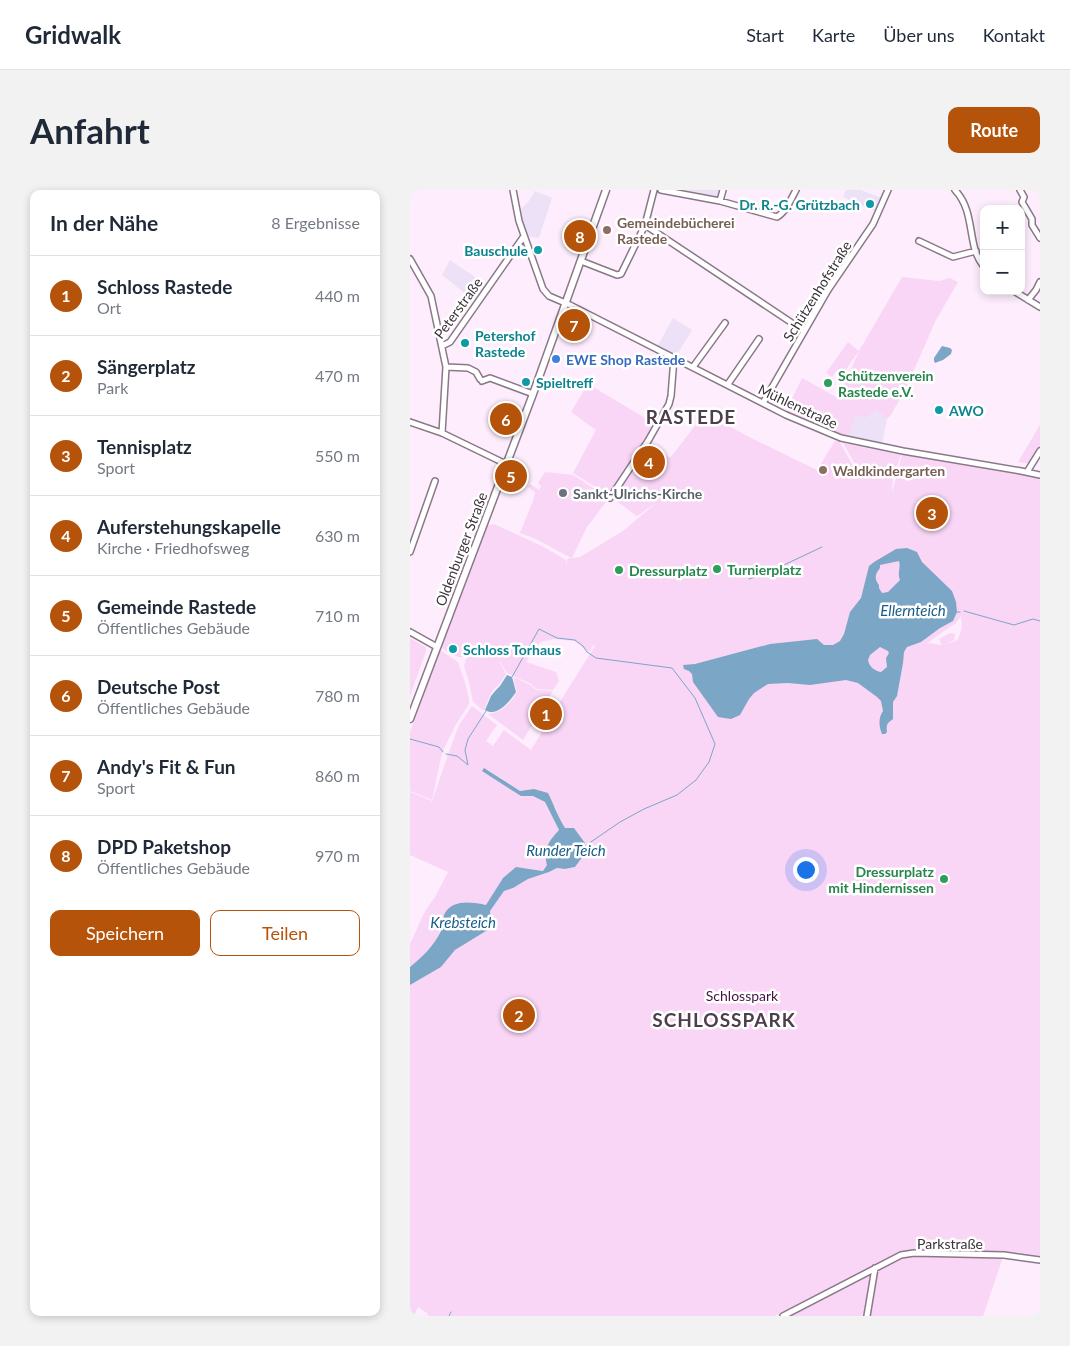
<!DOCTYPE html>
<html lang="de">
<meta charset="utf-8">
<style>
body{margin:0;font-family:Lato,sans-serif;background:#f2f2f3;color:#1f2937}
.controls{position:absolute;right:15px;top:15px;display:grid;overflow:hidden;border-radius:10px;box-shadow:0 2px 8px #0003}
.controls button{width:45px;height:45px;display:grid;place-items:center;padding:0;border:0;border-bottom:1px solid #e0e1e3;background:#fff;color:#1f2937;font:25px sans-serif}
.you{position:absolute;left:395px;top:679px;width:18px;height:18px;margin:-12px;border:4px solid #fff;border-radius:50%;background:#1a73e8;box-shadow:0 0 0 8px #1a73e833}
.badge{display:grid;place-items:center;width:32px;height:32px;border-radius:50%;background:#b45309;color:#fff;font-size:16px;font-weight:700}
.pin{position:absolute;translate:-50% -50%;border:2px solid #fff;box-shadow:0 1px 5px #0006}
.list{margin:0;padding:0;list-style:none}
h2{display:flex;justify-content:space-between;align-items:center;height:65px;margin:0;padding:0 20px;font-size:21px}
h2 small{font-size:16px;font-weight:400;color:#747a83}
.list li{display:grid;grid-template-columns:32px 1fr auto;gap:15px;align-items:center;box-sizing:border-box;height:80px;padding:0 20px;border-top:1px solid #e0e1e3}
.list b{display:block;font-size:19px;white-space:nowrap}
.list p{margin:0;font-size:16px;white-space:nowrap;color:#747a83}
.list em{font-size:16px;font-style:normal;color:#747a83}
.actions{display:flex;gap:10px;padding:15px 20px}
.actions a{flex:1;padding:11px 0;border:1px solid #b45309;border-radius:10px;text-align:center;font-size:18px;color:#b45309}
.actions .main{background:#b45309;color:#fff}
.map{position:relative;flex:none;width:630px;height:1126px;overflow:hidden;border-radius:10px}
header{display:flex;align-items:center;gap:30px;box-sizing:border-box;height:70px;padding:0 25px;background:#fff;border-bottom:1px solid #e0e1e3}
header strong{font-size:24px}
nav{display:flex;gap:28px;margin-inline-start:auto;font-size:18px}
.intro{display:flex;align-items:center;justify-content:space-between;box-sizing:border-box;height:120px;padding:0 30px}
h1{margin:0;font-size:35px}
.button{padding:12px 22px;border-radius:10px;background:#b45309;color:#fff;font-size:18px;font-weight:700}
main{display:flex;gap:30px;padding:0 30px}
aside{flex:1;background:#fff;border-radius:10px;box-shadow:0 2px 8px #0003}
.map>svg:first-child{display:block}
</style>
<header>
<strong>Gridwalk</strong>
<nav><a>Start</a><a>Karte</a><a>Über uns</a><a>Kontakt</a></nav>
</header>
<div class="intro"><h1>Anfahrt</h1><a class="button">Route</a></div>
<main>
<aside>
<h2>In der Nähe<small>8 Ergebnisse</small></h2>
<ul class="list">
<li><span class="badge">1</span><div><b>Schloss Rastede</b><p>Ort</p></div><em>440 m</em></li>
<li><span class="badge">2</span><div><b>Sängerplatz</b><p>Park</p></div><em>470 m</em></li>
<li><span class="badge">3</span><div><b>Tennisplatz</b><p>Sport</p></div><em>550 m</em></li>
<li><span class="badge">4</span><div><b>Auferstehungskapelle</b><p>Kirche · Friedhofsweg</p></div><em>630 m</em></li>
<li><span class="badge">5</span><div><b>Gemeinde Rastede</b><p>Öffentliches Gebäude</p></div><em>710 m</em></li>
<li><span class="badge">6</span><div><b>Deutsche Post</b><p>Öffentliches Gebäude</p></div><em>780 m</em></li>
<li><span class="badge">7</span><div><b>Andy's Fit &amp; Fun</b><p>Sport</p></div><em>860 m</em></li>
<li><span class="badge">8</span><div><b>DPD Paketshop</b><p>Öffentliches Gebäude</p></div><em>970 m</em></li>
</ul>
<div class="actions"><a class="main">Speichern</a><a>Teilen</a></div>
</aside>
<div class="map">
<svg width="630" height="1126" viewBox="0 0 630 1126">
<rect width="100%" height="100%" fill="#feeefd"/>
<path fill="#ece1f6" d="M269,0H313L310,11L268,3Z
M436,0H451L474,9L469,23L433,7Z
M125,1L142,8L129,48L114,46L107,23L119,11Z
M40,70L78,96L67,113L32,85Z
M263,128L282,140L265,168L246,159Z
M466,220L477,229L472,254L438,247L446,224Z"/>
<path fill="#f9d5f6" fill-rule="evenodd" d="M492,87L529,91L540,88L548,92L526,130L496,198L481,225L477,229L466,220L455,228L446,225L438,247L414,239L376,221L392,188L428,208L449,161L432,185L426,181L422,187L416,183L438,152L449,161Z
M178,194L247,235L238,251L260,268L295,223L343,249L407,280L425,251H429L448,284C455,284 476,281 481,286C484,290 482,299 482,303L493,261L630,286V1068L597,1063L517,1061L490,1063L365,1126H18L17,1123L8,1117L4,1126H0V795L31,777L45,760L76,741L77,715L58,712L33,728C31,751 16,763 0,777V754L15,721L25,707L38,682L0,665V602L22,611L40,559L49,535L62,516L87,535L76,551L83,556L94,540L121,560L138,532H141L145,526L143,523L185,456L183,455L179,462L164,451L144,449L130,452L116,472L146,482L149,491L143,500L126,499L121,494L97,483L87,467L96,484L89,495L84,499L80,505L74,521L63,512L59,492L54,476L56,469L71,457L88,459V466L89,458L70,456C50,471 52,470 32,458L33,450L76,336L84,334L132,356L156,370L157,376V369L161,368L126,349L110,343L123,311L125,302L118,297L120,294L129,300L131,296L128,293L135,282L163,285L199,308L177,337L162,368L170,367L213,341L246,313L227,326L202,308L227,273L225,270L200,306L163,283L186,240L161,222ZM551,426L552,437L548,450L536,454L544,450L545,444L540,443L529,449L532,455L518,453L524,448L546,433ZM75,578L110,601L124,599L145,617L150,630L155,638H164L175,653L174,660L165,677L155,679L147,678L139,682L118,689L103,698L94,701L80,721L77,714L93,688L98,684L116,678L133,681L137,675L143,646L149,640L135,612L123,606H111Z
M630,235V261L621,274L608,272Z
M433,253L491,265L486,279L474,281H449Z
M0,448L15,457L16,461L0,506Z
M30,460L48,472L55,492L59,509V514L45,536L32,563L22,610L0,601V542Z
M104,487L120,495L126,500L143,501L113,550L78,524C91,523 101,513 107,502L104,492Z
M518,1065L593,1067L573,1126H377L492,1067Z"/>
<path fill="#7ca6c5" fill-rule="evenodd" d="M532,156L540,158L542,160L541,164L533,170L525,173L524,171V168Z
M497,358L507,362L512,372L542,401L546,412L547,422L543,431L530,438L511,452L497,457L494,462L493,473L487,506L483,512V529C477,533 476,535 477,542L475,544H472C469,537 468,528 473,521L471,511L467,507L448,493L436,490L400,495L378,493L358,494L344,503L339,509L330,525L321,529L308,527L283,492L282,484L279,481L274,479L273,475L285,474L360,454L407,449L414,455H423L430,451L434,444L440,422L451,408L459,376L464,372L486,359ZM489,371C491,378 487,382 490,390L478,402L472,403L469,398V395C464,389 465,384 470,378V375ZM470,457L478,461L479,463L476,468L477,477L471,482C464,481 459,476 458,470L460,465Z
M97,485L102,487L106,502C100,511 87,528 75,520L81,506L86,500L90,496Z
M74,578L110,601L124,599L138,603C144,615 148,627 155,638H164L175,653L173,666L165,677L155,679L147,678L139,682L118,689L103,698L94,701L80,721L81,735L76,741L45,760L31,777L0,795V777C13,766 23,757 31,741C33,736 32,730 34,725C41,709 62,712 76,715L93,688L106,677L133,681L137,675C133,659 138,652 149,640L135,612L123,606H111L72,581Z"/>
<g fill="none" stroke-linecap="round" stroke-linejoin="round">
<path stroke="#7ca6c5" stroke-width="1" d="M339,389L357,383L412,357
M554,421L604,435L623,429L630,431
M547,422H550
M102,487L129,439L147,448L165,450L173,456L177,462L186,468L262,478L285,508L305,554L299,572L286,590L267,605L234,619L210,632L175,656
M0,549L29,557L33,562
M36,564L47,566L58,575L55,560L58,549L76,521
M39,1126L41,1122"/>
<defs>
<path id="minor" d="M103,0L109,31L133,99L139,106L160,115L376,225L431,248L493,261L611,281L630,285
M244,0L235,35L394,141
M251,0L310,11L367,27C376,22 381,9 386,0
M545,0C562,18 559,42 566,63C568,68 571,73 574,77
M610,0L614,7L612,12L622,29V35L630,48
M310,11L313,0
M509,51L543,67L566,61
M0,69L21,106L36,177L32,243
M171,71L207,85L211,84L235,35
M604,101L630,117
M618,110L626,100L630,92
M32,156L40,152L114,46
M36,177L58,178L66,182L70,189
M283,177L315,133
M72,191L80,188L123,204
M318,194L349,149
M353,213L418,100L463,34L478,0
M0,232L32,243L96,274
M617,282L630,261
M200,308L238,251L259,214L261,206L264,168
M0,362L25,291
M0,442L27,457
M373,1126L491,1065L504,1063L594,1065L630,1070
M457,1126L465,1078"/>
<path id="tertiary" d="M0,529L123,204L196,0"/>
</defs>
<use href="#minor" stroke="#8a7888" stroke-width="8"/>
<use href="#tertiary" stroke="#8a7888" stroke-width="9"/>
<use href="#minor" stroke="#fff" stroke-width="5"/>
<use href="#tertiary" stroke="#fff" stroke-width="6"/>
</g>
<g fill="#0f9aa8" stroke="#fff" stroke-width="2">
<circle cx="460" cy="14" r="5"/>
<circle cx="128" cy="60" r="5"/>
<circle cx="55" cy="153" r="5"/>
<circle cx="116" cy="192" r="5"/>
<circle cx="529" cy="220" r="5"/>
<circle cx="43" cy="459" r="5"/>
</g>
<g fill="#8d6e63" stroke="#fff" stroke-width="2">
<circle cx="197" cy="40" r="5"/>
<circle cx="413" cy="280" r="5"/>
</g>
<circle fill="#3f7fe0" stroke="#fff" stroke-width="2" cx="146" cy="169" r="5"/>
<g fill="#2e9e5b" stroke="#fff" stroke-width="2">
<circle cx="418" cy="193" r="5"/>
<circle cx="307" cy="379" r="5"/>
<circle cx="209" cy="380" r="5"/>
<circle cx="534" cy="689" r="5"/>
</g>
<circle fill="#6b7280" stroke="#fff" stroke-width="2" cx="153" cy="303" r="5"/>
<g text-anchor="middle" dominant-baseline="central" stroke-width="5" stroke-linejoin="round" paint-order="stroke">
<g font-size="14" font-weight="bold" fill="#0d838f" stroke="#fff" text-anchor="start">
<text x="450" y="14" text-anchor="end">Dr. R.-G. Grützbach</text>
<text x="118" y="60" text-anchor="end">Bauschule</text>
<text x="65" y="145">Petershof<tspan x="65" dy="16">Rastede</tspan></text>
<text x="126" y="192">Spieltreff</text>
<text x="539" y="220">AWO</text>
<text x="53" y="459">Schloss Torhaus</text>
</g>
<g font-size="14" font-weight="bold" fill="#785e54" stroke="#fff" text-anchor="start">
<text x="207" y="32">Gemeindebücherei<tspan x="207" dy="16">Rastede</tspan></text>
<text x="423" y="280">Waldkindergarten</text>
</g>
<g font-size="14" fill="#3a3239" stroke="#fff">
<text transform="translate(407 101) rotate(-58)">Schützenhofstraße</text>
<text transform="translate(48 118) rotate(-54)">Peterstraße</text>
<text transform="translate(388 216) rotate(25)">Mühlenstraße</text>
<text transform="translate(51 359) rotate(-69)">Oldenburger Straße</text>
<text x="540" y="1053">Parkstraße</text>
</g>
<g font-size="14" font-weight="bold" fill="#366cbe" stroke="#fff" text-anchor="start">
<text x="156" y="169">EWE Shop Rastede</text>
</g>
<g font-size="14" font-weight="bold" fill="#27864d" stroke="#fff" text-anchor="start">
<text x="428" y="185">Schützenverein<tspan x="428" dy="16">Rastede e.V.</tspan></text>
<text x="317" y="379">Turnierplatz</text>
<text x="219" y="380">Dressurplatz</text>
<text x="524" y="681" text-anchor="end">Dressurplatz<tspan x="524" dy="16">mit Hindernissen</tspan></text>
</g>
<g font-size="14" font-weight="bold" fill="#5b616d" stroke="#fff" text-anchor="start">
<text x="163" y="303">Sankt-Ulrichs-Kirche</text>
</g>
<g font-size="14" fill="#431542" stroke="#fff">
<text x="332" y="805">Schlosspark</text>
</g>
<g font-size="15" font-style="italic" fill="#185c86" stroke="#fff">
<text x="503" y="420">Ellernteich</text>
<text x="156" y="660">Runder Teich</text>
<text x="53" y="732">Krebsteich</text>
</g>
<g font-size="19" font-weight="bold" letter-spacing="1" fill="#4d3e4c" stroke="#fff">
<text x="281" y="226">RASTEDE</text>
<text x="314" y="829">SCHLOSSPARK</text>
</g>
</g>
</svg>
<div class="controls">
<button>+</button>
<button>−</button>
</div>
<div class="you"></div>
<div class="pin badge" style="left:136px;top:524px">1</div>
<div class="pin badge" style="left:109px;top:825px">2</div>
<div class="pin badge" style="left:522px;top:323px">3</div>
<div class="pin badge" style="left:239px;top:272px">4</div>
<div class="pin badge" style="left:101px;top:286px">5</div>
<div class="pin badge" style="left:96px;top:229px">6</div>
<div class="pin badge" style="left:164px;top:135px">7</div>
<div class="pin badge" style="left:170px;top:46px">8</div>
</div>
</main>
